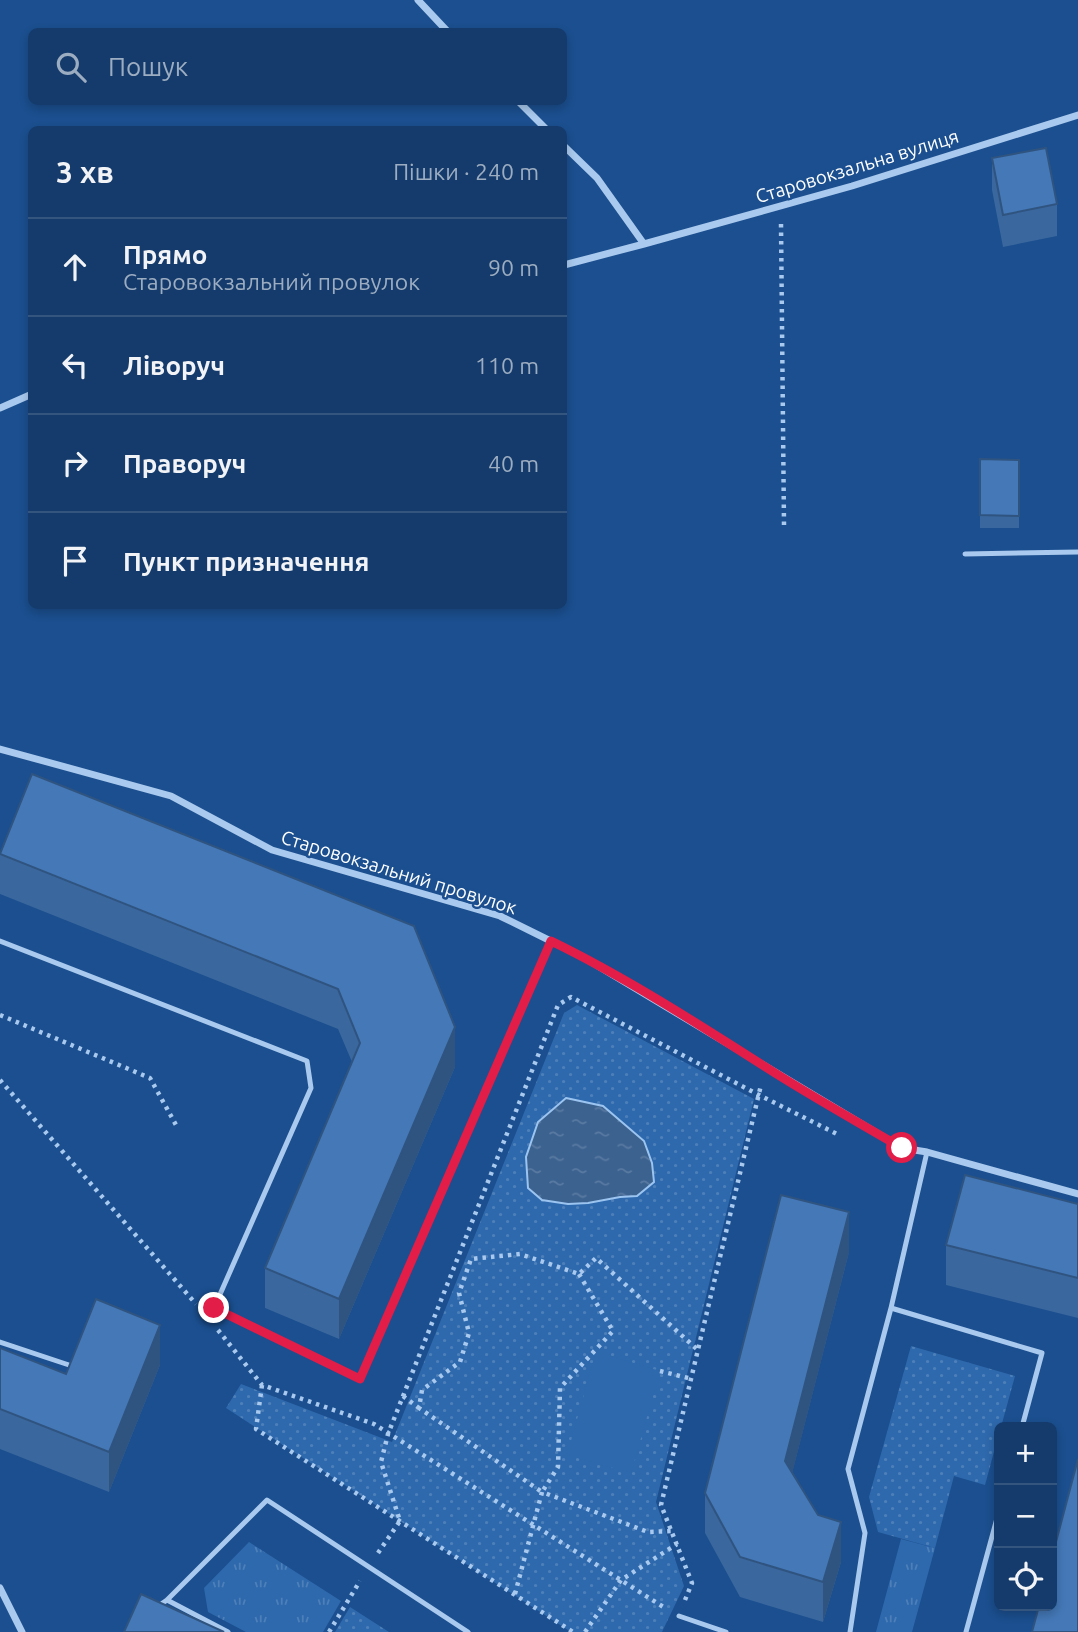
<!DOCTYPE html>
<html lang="uk">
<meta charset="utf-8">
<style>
body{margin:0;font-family:Ubuntu,sans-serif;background:#1d4271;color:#f1f3f6}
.controls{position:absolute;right:21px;bottom:21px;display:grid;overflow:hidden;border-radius:10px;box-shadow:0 4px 10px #0003}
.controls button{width:63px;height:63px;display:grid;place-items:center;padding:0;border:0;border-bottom:2px solid #33557e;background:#143b6b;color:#f1f3f6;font:35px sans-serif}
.stop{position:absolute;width:21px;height:21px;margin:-16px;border:5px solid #e11d48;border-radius:50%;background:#fff}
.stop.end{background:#e11d48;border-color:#fff;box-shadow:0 2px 7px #0008}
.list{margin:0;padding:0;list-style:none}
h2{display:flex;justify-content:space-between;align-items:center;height:91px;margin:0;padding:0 28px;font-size:30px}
h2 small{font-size:23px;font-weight:400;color:#9dadc1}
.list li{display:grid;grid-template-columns:46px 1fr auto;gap:21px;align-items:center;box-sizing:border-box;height:98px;padding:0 28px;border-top:2px solid #33557e}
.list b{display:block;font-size:26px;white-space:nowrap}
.list p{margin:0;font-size:23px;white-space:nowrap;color:#9dadc1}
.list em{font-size:23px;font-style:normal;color:#9dadc1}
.icon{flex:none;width:38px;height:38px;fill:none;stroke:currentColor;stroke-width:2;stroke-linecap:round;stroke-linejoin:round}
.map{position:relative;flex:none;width:1078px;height:1632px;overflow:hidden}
.search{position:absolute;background:#143b6b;box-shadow:0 4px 10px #0003;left:28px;top:28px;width:539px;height:77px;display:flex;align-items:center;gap:18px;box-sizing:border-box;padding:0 24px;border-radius:10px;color:#9dadc1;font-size:26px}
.panel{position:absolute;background:#143b6b;box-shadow:0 4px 10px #0003;left:28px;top:126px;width:539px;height:483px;border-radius:10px}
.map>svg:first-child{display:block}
</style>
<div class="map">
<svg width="1078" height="1632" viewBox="0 0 1078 1632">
<defs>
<pattern id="grass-tufts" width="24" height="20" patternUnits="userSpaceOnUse" patternTransform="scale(1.75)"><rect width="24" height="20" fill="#2e69ad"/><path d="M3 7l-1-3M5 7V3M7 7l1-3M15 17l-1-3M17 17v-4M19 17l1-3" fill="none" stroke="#4d80b9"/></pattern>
<pattern id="park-dots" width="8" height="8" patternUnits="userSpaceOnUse" patternTransform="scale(1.75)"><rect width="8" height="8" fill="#2e69ad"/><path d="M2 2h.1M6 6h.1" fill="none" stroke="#4d80b9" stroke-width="1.8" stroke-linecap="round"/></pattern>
<pattern id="water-ripples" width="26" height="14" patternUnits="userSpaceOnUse" patternTransform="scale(1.75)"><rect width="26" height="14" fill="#3c6290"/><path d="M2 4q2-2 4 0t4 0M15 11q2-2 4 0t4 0" fill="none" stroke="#597aa1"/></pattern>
</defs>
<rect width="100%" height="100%" fill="#1b4f8f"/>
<path fill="url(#grass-tufts)" d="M901,1539L935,1548L912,1632H876Z
M249,1542L341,1601L323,1632H246L208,1612L204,1588Z"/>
<path fill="url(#park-dots)" d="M577,1005L754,1099L656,1502L684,1586L662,1632H571L226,1408L241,1384L392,1442L564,1013Z
M911,1346L1015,1376L1001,1427H999V1433L985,1485L954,1476L935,1548L878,1532L869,1497Z
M350,1607L389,1632H335Z"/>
<path fill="#2e69ad" d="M596,1352L660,1371L631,1473L567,1455Z"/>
<path fill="url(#water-ripples)" stroke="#9cc4f0" stroke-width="2" d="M566,1098L603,1106L644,1141L652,1163L654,1182L637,1196L620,1197L588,1203L568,1204L542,1200L528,1188L526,1157L538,1122Z"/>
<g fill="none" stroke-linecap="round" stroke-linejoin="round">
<path stroke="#a9c9ee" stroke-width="4.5" stroke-dasharray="3.5 5" stroke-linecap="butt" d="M781,224L784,525
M0,1015L150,1078L176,1125
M0,1080L196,1304
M579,1274L613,1331L560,1388L558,1467L542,1492L419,1408L422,1390L460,1362L469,1333L459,1293L471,1259L520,1254L579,1274L596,1258L699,1351
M218,1330L262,1385L374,1424L665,1608
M660,1371L692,1379
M262,1385L256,1429L573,1632
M403,1396L419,1408
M378,1553L400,1521L381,1462L388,1434L558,1005L571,997L759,1095L839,1135
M515,1594L542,1492L648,1532L672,1531
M685,1600L692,1583L661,1505L761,1085
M329,1632L360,1581
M585,1632L621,1580L677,1544"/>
<path stroke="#a9c9ee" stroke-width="5" d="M965,554L1078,552
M0,941L307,1061L311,1088L214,1308L360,1379L551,941
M927,1152L891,1308L1042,1353L1022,1427
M0,1342L69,1365
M167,1600L228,1632
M157,1607L167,1600L267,1500L468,1632
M679,1616L726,1632
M850,1632L865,1533L848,1469L891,1308
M966,1632L999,1511"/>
<path stroke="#a9c9ee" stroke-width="7" d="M418,0L448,32
M519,102L547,130
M564,146L597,178L644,244
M564,265L644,244L852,186L1078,115
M0,408L32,394
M0,749L171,796L272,850L500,916L583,957L902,1148L927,1152L1078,1194
M0,1588L22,1632"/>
</g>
<path fill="#3a679d" d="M992,158L1057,204V236L1003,247L992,190Z
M980,459L1019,460V528H980Z
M32,774L455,1067L339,1339L265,1308V1268L352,1062L338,1029L0,894V854Z
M1078,1204V1318L946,1285V1245Z
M849,1252L792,1473L841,1562L823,1622L740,1597L705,1533V1493Z
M0,1348L66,1374L160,1365L109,1492L0,1449Z"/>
<path fill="#305480" d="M455,1027V1067L339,1339V1299Z
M849,1212V1252L785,1501V1461Z
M160,1325V1365L109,1492V1452Z
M841,1522V1562L823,1622V1582Z"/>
<path fill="#4478b7" stroke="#305480" stroke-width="2" d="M1046,148L1057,204L1003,215L992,158Z
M980,459L1019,460V516L980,515Z
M32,774L414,926L455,1027L339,1299L265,1268L360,1043L338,989L0,854Z
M965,1175L1078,1204V1278L946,1245Z
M781,1195L849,1212L785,1461L818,1515L841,1522L823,1582L740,1557L705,1493Z
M96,1299L160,1325L109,1452L0,1409V1348L66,1374Z
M1078,1459V1632H1032L1039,1606H1052V1557Z
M141,1594L224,1632H124Z"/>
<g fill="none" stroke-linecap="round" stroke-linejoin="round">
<path stroke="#e11d48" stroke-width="9" d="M214,1308L360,1379L551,941C625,977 695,1022 764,1066C809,1095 856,1121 902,1148"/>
</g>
<g text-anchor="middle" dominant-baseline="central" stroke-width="5" stroke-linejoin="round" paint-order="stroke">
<g font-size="19" fill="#fff" stroke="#1b4f8f">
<text transform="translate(857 166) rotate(-17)">Старовокзальна вулиця</text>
<text transform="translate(399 872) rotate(17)">Старовокзальний провулок</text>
</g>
</g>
</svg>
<div class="controls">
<button>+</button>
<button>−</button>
<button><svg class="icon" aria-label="locate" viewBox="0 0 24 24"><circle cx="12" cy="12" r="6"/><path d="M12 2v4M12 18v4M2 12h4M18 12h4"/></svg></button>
</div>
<div class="stop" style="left:902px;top:1148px"></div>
<div class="stop end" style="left:214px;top:1308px"></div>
<div class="search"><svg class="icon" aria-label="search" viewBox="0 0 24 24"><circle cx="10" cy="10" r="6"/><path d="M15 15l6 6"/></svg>Пошук</div>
<section class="panel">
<h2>3 хв<small>Пішки · 240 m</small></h2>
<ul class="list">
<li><svg class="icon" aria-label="ahead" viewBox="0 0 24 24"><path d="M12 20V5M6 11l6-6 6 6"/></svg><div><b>Прямо</b><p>Старовокзальний провулок</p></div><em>90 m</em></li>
<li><svg class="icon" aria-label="left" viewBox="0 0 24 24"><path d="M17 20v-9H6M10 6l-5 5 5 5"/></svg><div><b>Ліворуч</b></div><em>110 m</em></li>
<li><svg class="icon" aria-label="right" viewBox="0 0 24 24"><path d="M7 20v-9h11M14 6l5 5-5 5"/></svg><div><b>Праворуч</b></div><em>40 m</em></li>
<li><svg class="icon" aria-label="arrive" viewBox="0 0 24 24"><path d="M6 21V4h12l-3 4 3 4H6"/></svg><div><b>Пункт призначення</b></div></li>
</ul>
</section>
</div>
